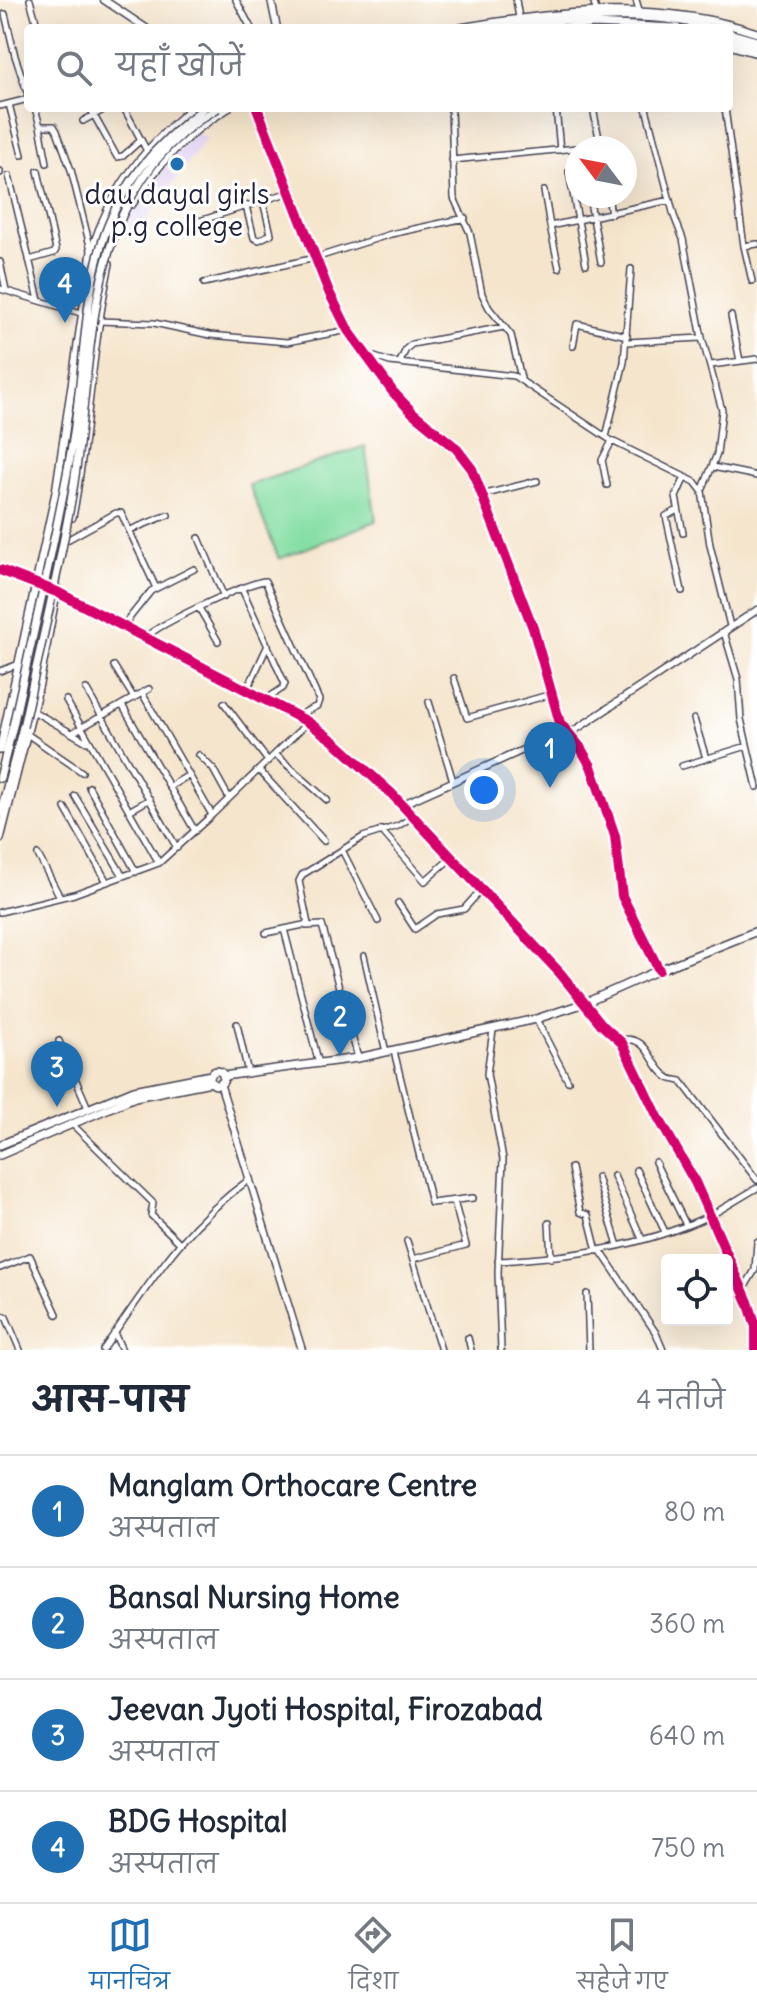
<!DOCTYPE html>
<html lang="hi">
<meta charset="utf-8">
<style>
body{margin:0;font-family:Delius,"Playpen Sans Deva",sans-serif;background:#f6f6f7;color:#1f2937}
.controls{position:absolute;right:24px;bottom:24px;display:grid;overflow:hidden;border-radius:8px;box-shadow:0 8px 32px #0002}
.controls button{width:72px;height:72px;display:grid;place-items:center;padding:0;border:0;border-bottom:2px solid #e0e1e3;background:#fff;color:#1f2937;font:40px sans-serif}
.compass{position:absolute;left:565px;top:136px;width:72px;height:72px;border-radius:50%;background:#fff;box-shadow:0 8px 32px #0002;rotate:302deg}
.you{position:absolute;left:484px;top:790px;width:28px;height:28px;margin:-20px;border:6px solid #fff;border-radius:50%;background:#1a73e8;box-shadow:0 0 0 12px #1a73e833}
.badge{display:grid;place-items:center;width:52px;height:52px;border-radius:50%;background:#1f6fb2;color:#fff;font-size:26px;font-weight:700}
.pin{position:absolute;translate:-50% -66px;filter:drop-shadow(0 2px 4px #0008)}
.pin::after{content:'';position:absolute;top:42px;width:28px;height:24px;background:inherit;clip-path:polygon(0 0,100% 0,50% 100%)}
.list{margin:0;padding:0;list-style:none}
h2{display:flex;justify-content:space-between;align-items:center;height:104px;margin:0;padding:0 32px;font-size:34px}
h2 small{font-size:26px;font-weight:400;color:#747a83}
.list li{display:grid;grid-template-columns:52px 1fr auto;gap:24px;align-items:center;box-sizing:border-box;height:112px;padding:0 32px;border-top:2px solid #e0e1e3}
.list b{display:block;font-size:30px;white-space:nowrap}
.list p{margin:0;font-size:26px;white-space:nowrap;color:#747a83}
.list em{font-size:26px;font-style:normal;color:#747a83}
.icon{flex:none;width:44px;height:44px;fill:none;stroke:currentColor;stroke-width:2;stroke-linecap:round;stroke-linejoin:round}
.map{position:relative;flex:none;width:757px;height:1350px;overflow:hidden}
.search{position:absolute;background:#fff;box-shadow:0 8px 32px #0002;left:24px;right:24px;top:24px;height:88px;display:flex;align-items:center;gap:20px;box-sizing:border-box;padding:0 28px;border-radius:8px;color:#747a83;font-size:30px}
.sheet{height:552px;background:#fff}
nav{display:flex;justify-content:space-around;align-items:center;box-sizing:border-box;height:112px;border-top:2px solid #e0e1e3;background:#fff;font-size:22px;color:#747a83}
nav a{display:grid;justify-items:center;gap:4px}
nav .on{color:#1f6fb2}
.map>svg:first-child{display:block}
</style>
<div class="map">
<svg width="757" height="1350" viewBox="0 0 757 1350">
<rect width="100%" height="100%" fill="#fff"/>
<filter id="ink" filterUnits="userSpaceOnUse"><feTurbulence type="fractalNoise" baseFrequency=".0125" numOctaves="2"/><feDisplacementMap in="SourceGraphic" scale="16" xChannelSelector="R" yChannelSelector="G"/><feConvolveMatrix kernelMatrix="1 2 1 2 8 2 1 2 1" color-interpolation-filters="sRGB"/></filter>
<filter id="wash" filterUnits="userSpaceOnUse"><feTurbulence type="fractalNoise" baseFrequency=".006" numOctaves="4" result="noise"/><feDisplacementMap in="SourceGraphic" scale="32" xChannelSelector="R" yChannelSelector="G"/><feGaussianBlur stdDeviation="1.8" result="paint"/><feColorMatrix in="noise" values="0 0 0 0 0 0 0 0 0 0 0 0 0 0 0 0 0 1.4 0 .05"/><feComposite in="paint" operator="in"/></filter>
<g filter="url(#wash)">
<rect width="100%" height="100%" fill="#f5e5cc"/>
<path fill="#e2d4f3" d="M193,132L207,137L145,221L131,235L126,218Z"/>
<path fill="#84dea3" stroke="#53806f" stroke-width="2" d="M365,446L376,521L279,559L249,485Z"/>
</g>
<g filter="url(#ink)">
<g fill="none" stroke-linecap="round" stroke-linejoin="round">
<defs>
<path id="minor" d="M30,0L38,28
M236,0L251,28
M516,0L519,18
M593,0L596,10
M636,0L639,10
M5,14L15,56L28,95
M9,104L22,155
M0,106L28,99
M35,108L40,126H54L57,131L71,170L91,250
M90,108L117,157L123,156L141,140
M124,108L147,151
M451,108L454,198L470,233L482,294L489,308L511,335L521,378
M556,108L560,150
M593,108L601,148
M646,108L674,216L683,239L702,338L722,410L717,454L702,491
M725,108L744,246L752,281
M83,121L107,108
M40,126L47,163
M578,148L601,146
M452,160L577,148
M0,171V173
M569,172L586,264
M9,176L39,300
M544,191L550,226
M589,196L601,262
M608,196L611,214
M246,206L254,238L259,240L271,234L263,201
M187,225L290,192
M744,246L757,244
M29,260L54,253L56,250L38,171
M0,262L6,290
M559,268L550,226L670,200
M204,283L315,258L391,234L465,218
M0,289L81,313
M731,316L740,361
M99,321L154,323L210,335L287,342L348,330
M627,342L701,338
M573,346L577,324L627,336
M365,354L390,362L514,376L612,441L695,482L702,491L710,545L730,626
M400,362L406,349L412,344L504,327
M711,365L757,359
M606,437L624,362L631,269
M713,467L757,476
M607,485L602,460L612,441
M482,495L537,481
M678,510L666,516L682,591
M130,530L168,515
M683,533L676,497L685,477
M199,538L224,597
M67,540L116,513H121L156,588
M242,589L285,684L283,688L265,700
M199,608L218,641
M123,626L151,591L194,569
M724,632L738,679L741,719L757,787
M146,637C159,624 246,583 265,581L319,700L317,706L297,716
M114,666L134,698
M0,671L19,664
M454,678L467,718L552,694
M86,689L177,848
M247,690L268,645
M142,693L212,815
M66,700L159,863
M429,702L453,781
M224,703L268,761
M122,705L195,831
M33,711L87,742
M694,719L706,758
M72,733L149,689
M27,734L82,772
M275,754L327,800
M199,755L213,769L229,798
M682,766L747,746
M259,770L324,841
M89,787L136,872
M169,787L189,775
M75,796L123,876
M65,808L107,882
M129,811L150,799
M381,830L425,881L450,859
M342,850L378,921
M38,855L60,897
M398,903L415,929L437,914L464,909L481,890
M0,912L74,894L159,863L212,815L308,722
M306,926L322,925L358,1058
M284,929L319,1064
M266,933L308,924L299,881L302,875L363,837L398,826L412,817
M364,956L386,1052
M536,1019L568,1081
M237,1024L248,1073
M493,1030L487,1074L503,1159L498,1273L501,1350
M619,1040C651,1034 649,1066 669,1078C672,1080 677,1080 681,1081L757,1180
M59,1041L88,1108
M394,1051L431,1203L473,1198
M72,1124L153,1203L151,1215L179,1242
M655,1162L686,1225
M571,1168L580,1212L588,1215L597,1251
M636,1170L665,1232
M614,1176L642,1239
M597,1177L618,1246
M549,1223L551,1258
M407,1241L441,1350
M600,1250L656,1333L663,1350
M413,1259L466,1245L454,1201
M498,1261C570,1257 642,1247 709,1216C725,1208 741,1197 757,1188
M0,1268L30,1256L57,1314
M743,1290L755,1270L757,1242
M587,1294L589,1350
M727,1297L744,1292
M0,1315L6,1317L20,1350
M114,1333L122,1350
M468,1338L471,1350
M103,1350C150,1283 182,1228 250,1179"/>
<path id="tertiary" d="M104,0L146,28
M271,0L277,28
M257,108L329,292L348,330L393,392L413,413L456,448L472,469L533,628L560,723L580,747L591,766L615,836L622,896L659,970
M0,570L57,592L308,722L335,742L391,793L560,973L602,1025L622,1043L658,1117L695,1182L748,1302L756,1326V1350
M569,734L757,610
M401,805L565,731
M220,1083L302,1350"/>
<path id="secondary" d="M461,28C560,11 660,0 757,33
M729,45L757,53
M132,204C157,163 187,133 228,108
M72,517C88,433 91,347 109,264
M0,750L56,492L92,251C111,189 144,149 192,108
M0,839L39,684L57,588
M210 1078a7 7 0 1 1 14 0a7 7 0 1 1-14 0Z
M223,1076L358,1058L536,1019L585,1003L659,970L757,931
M0,1145L134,1090L211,1075
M0,1155L135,1097L211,1082"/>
<path id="primary" d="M497,28C569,19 642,8 713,28
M560,28L593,24L677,28
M729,33L757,41
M729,39L757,48
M0,778L13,726
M0,814L23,727"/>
</defs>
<use href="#minor" stroke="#423f51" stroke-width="8"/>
<use href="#tertiary" stroke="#423f51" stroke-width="9"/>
<use href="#secondary" stroke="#423f51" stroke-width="10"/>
<use href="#primary" stroke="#423f51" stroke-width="10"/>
<use href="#minor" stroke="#fff" stroke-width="5"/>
<use href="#tertiary" stroke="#fff" stroke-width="6"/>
<use href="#secondary" stroke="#fff" stroke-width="7"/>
<use href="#primary" stroke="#fff" stroke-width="7"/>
<defs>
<path id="primary-bridge" d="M13,726C33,633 56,540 72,446C95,304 72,205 204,108
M23,727C40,648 60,569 73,489C96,351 79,189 218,108"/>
</defs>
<use href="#primary-bridge" stroke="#423f51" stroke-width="10" stroke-linecap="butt"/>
<use href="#primary-bridge" stroke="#fff" stroke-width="7"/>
<defs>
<path id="cycleway" d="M257,108L329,292L348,330L393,392L413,413L456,448L472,469L533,628L560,723L580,747L591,766L615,836L622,896L659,970
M0,570L57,592L308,722L335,742L391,793L560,973L602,1025L622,1043L658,1117L695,1182L748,1302L756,1326V1350"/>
</defs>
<use href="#cycleway" stroke="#fff" stroke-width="15"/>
<use href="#cycleway" stroke="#d6006c" stroke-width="10"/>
</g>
</g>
<circle fill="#1f6fb2" stroke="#fff" stroke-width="3" cx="177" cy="164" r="8"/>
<g text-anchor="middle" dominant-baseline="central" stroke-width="6" stroke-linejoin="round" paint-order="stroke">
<g font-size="28" fill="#22223b" stroke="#fff">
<text x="177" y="194">dau dayal girls<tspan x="177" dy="32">p.g college</tspan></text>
</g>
</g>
</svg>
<div class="controls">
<button><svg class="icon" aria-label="locate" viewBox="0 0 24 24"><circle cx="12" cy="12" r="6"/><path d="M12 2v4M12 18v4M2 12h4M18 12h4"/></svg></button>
</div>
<svg class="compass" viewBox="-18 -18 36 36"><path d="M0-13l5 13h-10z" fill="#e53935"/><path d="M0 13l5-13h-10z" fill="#747a83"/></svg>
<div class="you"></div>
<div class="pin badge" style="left:550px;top:788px">1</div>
<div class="pin badge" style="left:340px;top:1056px">2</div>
<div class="pin badge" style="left:57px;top:1107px">3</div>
<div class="pin badge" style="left:65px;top:323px">4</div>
<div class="search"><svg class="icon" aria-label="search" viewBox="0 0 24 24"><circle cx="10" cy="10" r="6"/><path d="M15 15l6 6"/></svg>यहाँ खोजें</div>
</div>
<section class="sheet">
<h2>आस-पास<small>4 नतीजे</small></h2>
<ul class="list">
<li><span class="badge">1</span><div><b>Manglam Orthocare Centre</b><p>अस्पताल</p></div><em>80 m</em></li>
<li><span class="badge">2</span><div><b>Bansal Nursing Home</b><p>अस्पताल</p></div><em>360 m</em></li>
<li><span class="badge">3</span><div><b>Jeevan Jyoti Hospital, Firozabad</b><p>अस्पताल</p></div><em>640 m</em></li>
<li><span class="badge">4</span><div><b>BDG Hospital</b><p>अस्पताल</p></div><em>750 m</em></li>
</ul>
</section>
<nav>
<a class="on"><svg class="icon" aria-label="map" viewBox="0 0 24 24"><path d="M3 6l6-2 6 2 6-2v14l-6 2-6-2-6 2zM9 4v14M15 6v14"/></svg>मानचित्र</a>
<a><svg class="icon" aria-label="directions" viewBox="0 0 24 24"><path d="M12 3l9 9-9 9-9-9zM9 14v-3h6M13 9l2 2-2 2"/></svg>दिशा</a>
<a><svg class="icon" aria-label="saved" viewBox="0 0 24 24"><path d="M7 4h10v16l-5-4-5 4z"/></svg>सहेजे गए</a>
</nav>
